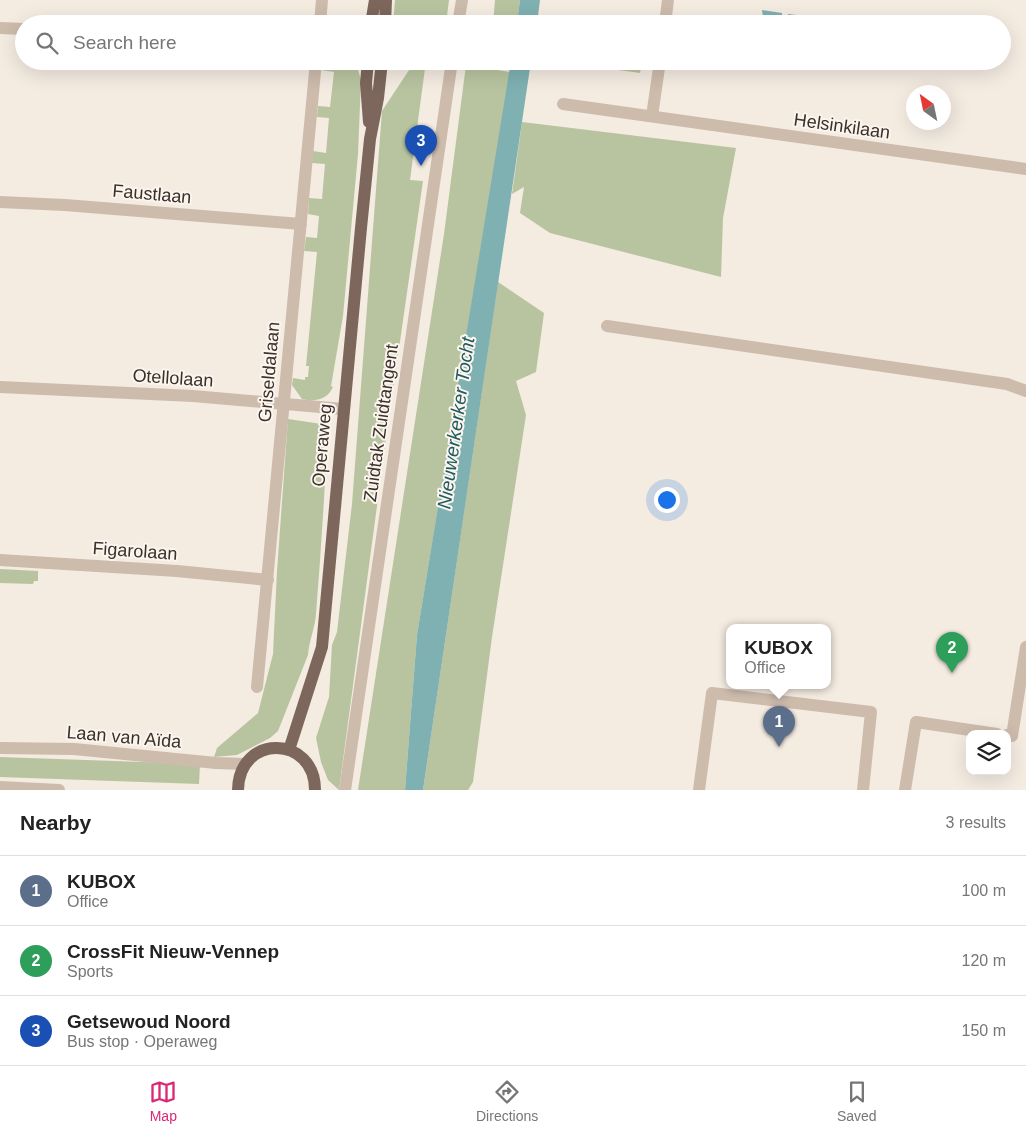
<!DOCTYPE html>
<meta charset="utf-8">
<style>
body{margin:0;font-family:Arial,sans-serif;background:#f6f6f6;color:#222}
.controls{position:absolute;right:15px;bottom:15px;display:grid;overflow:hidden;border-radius:10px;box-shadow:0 5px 20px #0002}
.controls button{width:45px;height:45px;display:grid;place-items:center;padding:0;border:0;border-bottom:1px solid #e0e0e0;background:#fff;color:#222;font:25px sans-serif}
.compass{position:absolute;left:906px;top:85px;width:45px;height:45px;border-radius:50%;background:#fff;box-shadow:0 5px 20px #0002;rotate:327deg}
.you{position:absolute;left:666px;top:499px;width:18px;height:18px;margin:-12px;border:4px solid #fff;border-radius:50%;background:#1a73e8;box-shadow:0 0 0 8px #1a73e833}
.badge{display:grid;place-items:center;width:32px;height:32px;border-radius:50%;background:#db2777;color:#fff;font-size:16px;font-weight:700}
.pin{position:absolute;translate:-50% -41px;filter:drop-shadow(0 1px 2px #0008)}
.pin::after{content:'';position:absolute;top:26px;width:18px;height:15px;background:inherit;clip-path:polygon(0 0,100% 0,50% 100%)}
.popup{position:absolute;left:726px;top:624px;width:105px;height:65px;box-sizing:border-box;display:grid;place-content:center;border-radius:10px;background:#fff;filter:drop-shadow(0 1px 4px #0005);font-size:16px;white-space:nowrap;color:#767676}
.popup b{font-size:19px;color:#222}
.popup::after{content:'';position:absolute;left:50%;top:100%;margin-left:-10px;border:10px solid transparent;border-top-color:#fff}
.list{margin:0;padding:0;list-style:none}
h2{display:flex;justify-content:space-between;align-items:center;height:65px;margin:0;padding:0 20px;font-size:21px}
h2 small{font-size:16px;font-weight:400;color:#767676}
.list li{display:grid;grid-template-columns:32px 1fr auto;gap:15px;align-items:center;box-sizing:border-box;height:70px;padding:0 20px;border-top:1px solid #e0e0e0}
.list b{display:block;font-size:19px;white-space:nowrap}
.list p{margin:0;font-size:16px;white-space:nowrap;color:#767676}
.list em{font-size:16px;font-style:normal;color:#767676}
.icon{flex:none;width:28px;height:28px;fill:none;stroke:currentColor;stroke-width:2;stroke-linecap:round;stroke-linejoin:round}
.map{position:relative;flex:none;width:1026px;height:790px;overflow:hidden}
.search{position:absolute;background:#fff;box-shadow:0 5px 20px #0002;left:15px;right:15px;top:15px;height:55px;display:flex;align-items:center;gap:12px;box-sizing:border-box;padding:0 18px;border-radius:28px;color:#767676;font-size:19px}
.sheet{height:275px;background:#fff}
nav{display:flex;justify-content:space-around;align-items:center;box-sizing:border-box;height:70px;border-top:1px solid #e0e0e0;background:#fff;font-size:14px;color:#767676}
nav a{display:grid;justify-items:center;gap:2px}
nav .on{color:#db2777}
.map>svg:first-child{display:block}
</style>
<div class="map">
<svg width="1026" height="790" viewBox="0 0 1026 790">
<rect width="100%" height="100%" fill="#f4ebe1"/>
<path fill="#b8c4a0" d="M395,0H449L446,24H393Z
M495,0H520L517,24H493Z
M328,61H354L356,63L361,80L358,154L343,316L331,386L333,387C327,400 315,402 302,399L292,385L293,378L305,380V377H308L309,366H306L317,252L304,251L306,237L317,238L319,216L308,214L309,198L322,199L325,164L312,163L313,151L326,153L329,118L317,117L318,106L330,107L334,72L321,70V66Z
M415,61H426L410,180L423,181L385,446L339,790L328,780L321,762L316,738L329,697L332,645L337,632L352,504L382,111Z
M567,61H594L641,68L640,73L567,63Z
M466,65L510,72L417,635L405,790H358L444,234Z
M522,122L736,148L723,218L721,277L550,233L520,213L524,187L512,194Z
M498,282L544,313L536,372L516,381L526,415L492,637L473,782L468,790H423Z
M288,419L328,425C325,488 321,551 316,614C315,628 309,641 308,655L278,731L270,738L237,755L214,757L217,748L258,713L273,654L277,571Z
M0,569L38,571V581H34L33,584L0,583Z
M0,757L200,764L199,784L0,777Z"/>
<path fill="#7fb0b2" d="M520,0H540L537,24H517Z
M762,10L782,13V17L785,19H787L788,14L805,16L807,22L801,24H764Z
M511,61H531L423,790H405L417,635Z"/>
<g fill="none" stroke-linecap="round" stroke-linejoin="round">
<path stroke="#cdbbac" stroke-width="12" d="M320,24L322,0
M458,24L462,0
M665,24L668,0
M0,28L24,29
M563,104L1026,169
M652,116L660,61
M0,202L65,205L301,224
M607,326L1007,384L1026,391
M0,387L193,396L343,409
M0,560L177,571L268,580
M257,687L316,61
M1007,735L1012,736L1026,647
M0,748L74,749L216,763L245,764
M0,787L59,790
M345,790L452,61
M699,790L712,693L871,712L863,790
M905,790L916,722L997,734"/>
<path stroke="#7d675c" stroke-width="12" d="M371,24L375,0
M385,24L386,0
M368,61L366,83L369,122
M289,750L322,647L361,228L370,139L378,98L382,61
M238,790C239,733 315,735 315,790"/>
</g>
<g text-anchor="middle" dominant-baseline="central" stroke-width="4" stroke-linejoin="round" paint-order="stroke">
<g font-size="18" fill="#3b302b" stroke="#fbf5ee">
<text transform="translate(842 126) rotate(8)">Helsinkilaan</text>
<text transform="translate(152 194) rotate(5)">Faustlaan</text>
<text transform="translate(269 372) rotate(-85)">Griseldalaan</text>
<text transform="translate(173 378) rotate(4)">Otellolaan</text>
<text transform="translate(381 423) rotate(-82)">Zuidtak Zuidtangent</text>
<text transform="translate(322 445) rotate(-85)">Operaweg</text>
<text transform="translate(135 551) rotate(4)">Figarolaan</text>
<text transform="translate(124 737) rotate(5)">Laan van Aïda</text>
</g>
<g font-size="19" font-style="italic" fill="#1f5a5e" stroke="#fbf5ee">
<text transform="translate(456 423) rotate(-82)">Nieuwerkerker Tocht</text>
</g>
</g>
</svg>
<div class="controls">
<button><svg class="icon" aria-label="layers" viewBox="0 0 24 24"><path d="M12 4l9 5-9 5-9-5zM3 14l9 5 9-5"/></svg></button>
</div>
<svg class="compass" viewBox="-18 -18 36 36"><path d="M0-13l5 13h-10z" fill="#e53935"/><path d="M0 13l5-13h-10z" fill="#767676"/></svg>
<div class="you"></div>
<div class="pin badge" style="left:779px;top:747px;background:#5c6f8a">1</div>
<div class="popup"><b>KUBOX</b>Office</div>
<div class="pin badge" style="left:952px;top:673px;background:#2e9e5b">2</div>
<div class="pin badge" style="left:421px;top:166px;background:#1a4fb4">3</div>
<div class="search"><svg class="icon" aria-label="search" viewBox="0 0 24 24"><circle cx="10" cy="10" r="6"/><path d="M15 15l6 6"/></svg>Search here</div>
</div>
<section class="sheet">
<h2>Nearby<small>3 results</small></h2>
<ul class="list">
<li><span class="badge" style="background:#5c6f8a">1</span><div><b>KUBOX</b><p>Office</p></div><em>100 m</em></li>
<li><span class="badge" style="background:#2e9e5b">2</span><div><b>CrossFit Nieuw-Vennep</b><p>Sports</p></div><em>120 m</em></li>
<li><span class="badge" style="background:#1a4fb4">3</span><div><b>Getsewoud Noord</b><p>Bus stop · Operaweg</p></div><em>150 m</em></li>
</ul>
</section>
<nav>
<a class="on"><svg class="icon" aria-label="map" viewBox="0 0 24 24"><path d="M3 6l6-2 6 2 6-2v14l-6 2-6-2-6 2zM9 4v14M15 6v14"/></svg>Map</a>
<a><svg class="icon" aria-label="directions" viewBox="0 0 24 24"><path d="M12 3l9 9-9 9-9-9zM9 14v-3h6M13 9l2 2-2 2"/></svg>Directions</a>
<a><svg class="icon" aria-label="saved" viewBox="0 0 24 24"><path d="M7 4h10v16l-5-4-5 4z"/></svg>Saved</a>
</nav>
